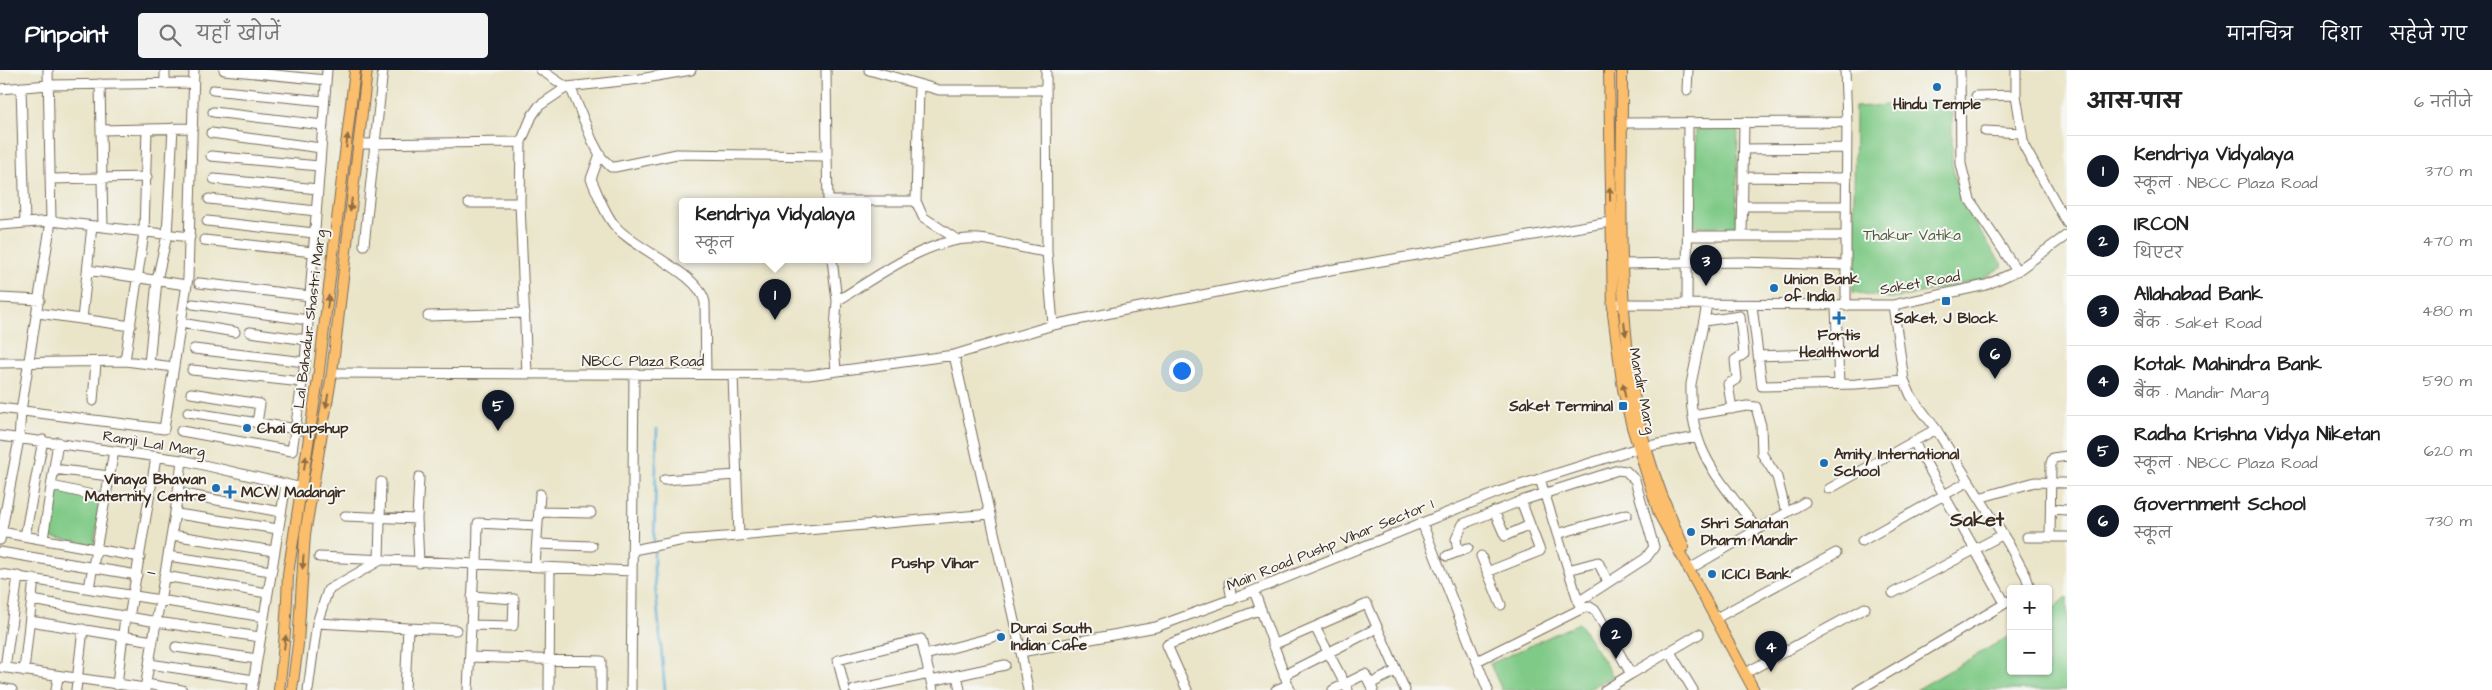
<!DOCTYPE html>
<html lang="hi">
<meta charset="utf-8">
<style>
body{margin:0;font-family:"Architects Daughter","Playpen Sans Deva",sans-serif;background:#f2f2f2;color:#222}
.controls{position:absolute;right:15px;bottom:15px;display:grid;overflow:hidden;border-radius:5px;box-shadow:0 1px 4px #0004}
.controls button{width:45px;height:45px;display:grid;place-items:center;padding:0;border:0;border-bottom:1px solid #e0e0e0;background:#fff;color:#222;font:25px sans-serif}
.you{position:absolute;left:1181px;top:300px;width:18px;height:18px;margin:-12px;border:4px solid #fff;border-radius:50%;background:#1a73e8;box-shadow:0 0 0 8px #1a73e833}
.badge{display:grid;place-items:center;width:32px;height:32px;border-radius:50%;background:#111827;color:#fff;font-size:16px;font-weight:700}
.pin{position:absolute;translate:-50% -41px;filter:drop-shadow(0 1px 2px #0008)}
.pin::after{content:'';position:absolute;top:26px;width:18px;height:15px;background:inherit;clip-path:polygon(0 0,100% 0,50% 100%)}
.popup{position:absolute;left:679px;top:128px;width:192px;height:65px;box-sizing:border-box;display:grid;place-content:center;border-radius:5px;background:#fff;filter:drop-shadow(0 1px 4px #0005);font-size:16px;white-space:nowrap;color:#767676}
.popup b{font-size:19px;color:#222}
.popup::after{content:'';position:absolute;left:50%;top:100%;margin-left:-10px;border:10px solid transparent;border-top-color:#fff}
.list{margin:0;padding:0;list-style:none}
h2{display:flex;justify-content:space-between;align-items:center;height:65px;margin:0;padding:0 20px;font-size:21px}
h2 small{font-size:16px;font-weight:400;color:#767676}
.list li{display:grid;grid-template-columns:32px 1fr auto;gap:15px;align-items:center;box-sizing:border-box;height:70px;padding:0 20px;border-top:1px solid #e0e0e0}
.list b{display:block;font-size:19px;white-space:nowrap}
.list p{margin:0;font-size:16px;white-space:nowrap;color:#767676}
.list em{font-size:16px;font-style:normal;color:#767676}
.icon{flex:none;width:28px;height:28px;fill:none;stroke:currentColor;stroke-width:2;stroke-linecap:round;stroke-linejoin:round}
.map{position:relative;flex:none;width:2067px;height:620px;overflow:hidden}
header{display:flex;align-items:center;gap:30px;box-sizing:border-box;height:70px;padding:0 25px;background:#111827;color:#fff}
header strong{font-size:24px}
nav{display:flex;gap:28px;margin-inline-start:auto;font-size:18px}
.search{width:350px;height:45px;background:#f2f2f2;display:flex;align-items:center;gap:12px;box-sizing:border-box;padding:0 18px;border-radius:5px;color:#767676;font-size:19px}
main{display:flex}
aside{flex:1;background:#fff}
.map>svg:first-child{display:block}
</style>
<header>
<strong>Pinpoint</strong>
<div class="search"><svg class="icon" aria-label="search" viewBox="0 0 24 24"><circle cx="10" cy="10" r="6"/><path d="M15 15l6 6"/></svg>यहाँ खोजें</div>
<nav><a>मानचित्र</a><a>दिशा</a><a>सहेजे गए</a></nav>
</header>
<main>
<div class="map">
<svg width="2067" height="620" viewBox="0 0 2067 620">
<rect width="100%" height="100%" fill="#f6f6f2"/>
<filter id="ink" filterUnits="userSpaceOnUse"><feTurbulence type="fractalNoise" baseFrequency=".02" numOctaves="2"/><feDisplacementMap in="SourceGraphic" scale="10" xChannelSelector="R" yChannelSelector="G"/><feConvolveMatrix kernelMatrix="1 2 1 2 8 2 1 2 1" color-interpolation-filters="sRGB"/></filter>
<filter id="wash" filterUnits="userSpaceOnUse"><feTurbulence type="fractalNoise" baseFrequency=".0096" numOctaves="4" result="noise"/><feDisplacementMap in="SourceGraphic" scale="20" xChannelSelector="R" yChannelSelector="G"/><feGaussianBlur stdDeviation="1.12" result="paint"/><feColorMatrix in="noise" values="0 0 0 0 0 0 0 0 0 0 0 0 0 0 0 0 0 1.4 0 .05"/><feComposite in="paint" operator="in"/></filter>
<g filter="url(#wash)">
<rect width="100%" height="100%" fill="#eae5c9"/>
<path fill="#80ca87" stroke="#5e7a52" d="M1952,31V94L1961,133L2003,196L1981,209L1894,229L1853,222L1855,37Z
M1696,59H1738L1736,157L1694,156Z
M55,420L102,428L94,475L46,467Z
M2067,527V620H1916L2011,565V601H2048V543Z
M1579,553L1613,606L1587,620H1502L1490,594Z"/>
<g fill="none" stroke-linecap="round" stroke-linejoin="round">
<path stroke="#5aacd5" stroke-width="2.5" d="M654,473L657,359
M654,478V502L665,620"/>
</g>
</g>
<g filter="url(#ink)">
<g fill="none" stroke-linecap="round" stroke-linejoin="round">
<defs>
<path id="minor" d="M165,0V14
M224,0L326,10
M541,0L572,21L592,70L601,87L611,97H615L677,84L827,86L826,0
M869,0L939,20H1046
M1046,0L1047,182L1053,255
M1845,0L1847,52L1846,166
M1960,0L1961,94L1970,130L2017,201
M2016,0V25L2024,76L2067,153
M100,14L103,157
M919,16L916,131L923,147L956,169
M21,17L25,153
M0,19L48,15L193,13
M213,20L324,31
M1687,20L1688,0
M1976,26L2016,25
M213,42L323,55
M1622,53L1847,52
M101,60L193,58
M1985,61L2021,63
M211,63L321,78
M358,74L521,72
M1744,79L1847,78
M600,84L591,109C598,124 605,145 616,157C636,180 701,204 705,233L706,304
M211,86L319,96
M827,86L828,131
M1743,107L1847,108
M50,109L147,107
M214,109L318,119
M209,129L316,141
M828,131H916
M469,133H520
M1743,136H1846
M207,151L314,163
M0,155L51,151L190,167
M1688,166H1742L1744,52
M1742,166H1846V236
M204,170L313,182
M364,175L383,0
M832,189L837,231L834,274L836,301
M1623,194L1740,192L1846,195
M88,200L186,215
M199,213L310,226
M0,228L40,230
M837,231C877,207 931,165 979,169C1002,171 1024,180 1047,182
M193,234L308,250
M1612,234L1893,235L1986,215L2017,201L2067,165
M1687,234L1688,53
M1707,235L1691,314C1689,377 1715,405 1751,451
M1893,235L1904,310L1911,326L1936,359L2008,473L2026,506L2029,515L2025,519
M1752,236L1762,316L1856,314L1904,310
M1836,236L1839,314
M38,243L131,256
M428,246L525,243
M82,249L92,156
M1704,251L1740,246L1744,284L1735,290L1737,309L1728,314L1732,339
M181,253L235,262
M250,262L307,270
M194,279L305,292
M954,285L1021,582L1028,620
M1758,286L1838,283
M125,291L144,163L147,59
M0,293L125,291L174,297
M149,294L157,210L167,165L173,58
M192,300L302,312
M332,303L809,305L954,285L1053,255L1120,241L1335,199L1610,152
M527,304L520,133L521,72L532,46L539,36L567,17L640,9L691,0
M733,305L739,466L990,444
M191,323L260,334L257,353
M93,331L96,292
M0,338L164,359L188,208L194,0
M188,342L310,361
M1693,345L1747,336L1756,337L1761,356L1762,384L1777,407L1784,435
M181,361L292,381L305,292L327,0
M0,366L182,390L302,418
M1914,372L2005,533
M54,399L109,406
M1540,409L1580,537
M664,410L737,405
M52,416L106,428
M1829,419L1936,359
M179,423L281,442
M1979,428L2035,412L2067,413
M2051,439L2067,440
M1494,441L1505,466L1530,455
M539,442L591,443
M177,444L278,459
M345,446L417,449
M1422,453L1488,620
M1,462L140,487
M1557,464L1627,444
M172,465L274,481
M25,466L43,370
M2050,466L2051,393L2053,388L2067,386
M2027,467H2067
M43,469L58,372
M0,470L19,369L21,341L51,151L48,0
M1862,471L1969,411
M537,474L592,476
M633,480L684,470L739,466
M0,482L137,505
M1458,482L1456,469L1463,454L1521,431
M168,486L271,501
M1447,486L1468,478
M1481,486L1501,535
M319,487L632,501
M419,493L417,449L419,407
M477,495L478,453L538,456
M535,496L540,424
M1693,497L1805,432
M1568,500L1598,492L1608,512
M1487,502L1540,481L1521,431L1618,400L1626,401L1635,410L1654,477L1646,488L1578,532
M0,504L264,547
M164,506L267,523
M1229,513L1232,530
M89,518L114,381
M1254,521L1290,620
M1893,523L2002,465
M32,530L157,552L260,567
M1720,546L1836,483
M129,548L156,387
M30,551L153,571
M317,553L408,558L405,620
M471,555L513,556L514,529L472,526
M1315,557L1348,620
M408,558L456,560
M1273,575L1367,534L1405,620
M176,577L257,589
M1021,582L1156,557L1243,525L1501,421L1638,378L1697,367
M1670,582L1693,620
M925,585L997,566
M470,587L601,591V620
M1477,591L1583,538L1590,537L1596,541L1631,604L1605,620
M150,594L254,610
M0,597L145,618
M5,598L18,506
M1751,600L1865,538
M24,601L34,509
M1631,604L1699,564
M957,605L960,620
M1284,605L1377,558
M931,611L1005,595
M146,614L182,620
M117,615L125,547
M0,618L12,620
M56,620L58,607
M76,620L83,559
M145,620C156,543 174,467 182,390
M252,620L286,414
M308,620L317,553L328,520L379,491L381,412
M468,620L474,494
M549,620L550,499
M631,620L634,304
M845,620L838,590L921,569L933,620
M854,620L929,604
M1187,620L1167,575L1261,539
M1276,620L1287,615
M1333,620L1365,604L1370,614
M1373,620L1370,614L1396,601
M1859,620L2011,530"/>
<path id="major" d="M1609,0L1613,244L1623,319L1632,357L1659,444L1754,620
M1622,0C1623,118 1614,240 1640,355C1650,397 1666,438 1684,477
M279,620C284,581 287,543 288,504L318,309L355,0
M292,620L298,574L305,464L332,303L367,0"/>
</defs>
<use href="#minor" stroke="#786b5a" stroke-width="11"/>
<use href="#major" stroke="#786b5a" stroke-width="12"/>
<use href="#minor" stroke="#fff" stroke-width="9"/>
<use href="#major" stroke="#fabe6d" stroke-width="10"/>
</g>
<defs><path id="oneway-solid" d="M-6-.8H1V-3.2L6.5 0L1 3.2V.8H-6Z" transform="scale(1.25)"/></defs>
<g fill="#916d42">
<use href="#oneway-solid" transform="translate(347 71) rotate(-83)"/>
<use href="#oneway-solid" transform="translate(1610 124) rotate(-91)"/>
<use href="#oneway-solid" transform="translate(351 135) rotate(97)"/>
<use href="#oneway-solid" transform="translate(328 232) rotate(-83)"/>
<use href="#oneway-solid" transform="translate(1625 259) rotate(82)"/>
<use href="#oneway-solid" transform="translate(1624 320) rotate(-100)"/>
<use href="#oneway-solid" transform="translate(327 331) rotate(100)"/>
<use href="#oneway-solid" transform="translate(305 393) rotate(-81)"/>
<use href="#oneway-solid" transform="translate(303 492) rotate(94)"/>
<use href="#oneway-solid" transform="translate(285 572) rotate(-82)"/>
</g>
</g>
<g fill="#1f6fb2" stroke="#f6f6f2" stroke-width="2">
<circle cx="1937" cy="17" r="5"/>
<circle cx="1774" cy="218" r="5"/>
<rect x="1941" y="226" width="10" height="10" rx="2.5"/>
<path d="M1836.5 240.5h5v5h5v5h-5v5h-5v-5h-5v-5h5z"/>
<rect x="1618" y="331" width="10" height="10" rx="2.5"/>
<circle cx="247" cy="358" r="5"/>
<circle cx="1824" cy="393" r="5"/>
<circle cx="216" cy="418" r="5"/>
<path d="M227.5 414.5h5v5h5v5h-5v5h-5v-5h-5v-5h5z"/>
<circle cx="1691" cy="462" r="5"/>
<circle cx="1712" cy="504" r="5"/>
<circle cx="1001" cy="567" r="5"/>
</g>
<g text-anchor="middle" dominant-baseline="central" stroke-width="4" stroke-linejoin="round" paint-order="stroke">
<g font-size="15" font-weight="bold" fill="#3b2a1e" stroke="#f6f6f2" text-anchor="start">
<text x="1937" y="34" text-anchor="middle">Hindu Temple</text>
<text x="1784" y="209">Union Bank<tspan x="1784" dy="17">of India</tspan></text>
<text x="1946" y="248" text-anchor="middle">Saket, J Block</text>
<text x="1839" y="265" text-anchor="middle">Fortis<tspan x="1839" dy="17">Healthworld</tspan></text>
<text x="1613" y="336" text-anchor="end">Saket Terminal</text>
<text x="257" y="358">Chai Gupshup</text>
<text x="1834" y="384">Amity International<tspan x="1834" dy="17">School</tspan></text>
<text x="206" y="409" text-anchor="end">Vinaya Bhawan<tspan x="206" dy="17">Maternity Centre</tspan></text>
<text x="241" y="422">MCW Madangir</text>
<text x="1701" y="453">Shri Sanatan<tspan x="1701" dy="17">Dharm Mandir</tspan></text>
<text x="1722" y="504">ICICI Bank</text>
<text x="1011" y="558">Durai South<tspan x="1011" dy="17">Indian Cafe</tspan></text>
</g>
<g font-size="15" fill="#505a3e" stroke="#f6f6f2">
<text x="1912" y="165">Thakur Vatika</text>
</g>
<g font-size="15" fill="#3b2a1e" stroke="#f6f6f2">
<text transform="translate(1920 213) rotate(-10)">Saket Road</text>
<text transform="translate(310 249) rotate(-83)">Lal Bahadur Shastri Marg</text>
<text x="643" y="291">NBCC Plaza Road</text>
<text transform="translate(1642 321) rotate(79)">Mandir Marg</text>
<text transform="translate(154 374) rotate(9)">Ramji Lal Marg</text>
<text transform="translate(1330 475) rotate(-22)">Main Road Pushp Vihar Sector 1</text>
<text transform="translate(151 503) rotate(-80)">1</text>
</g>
<g font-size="16" font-weight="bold" fill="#3b2a1e" stroke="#f6f6f2">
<text x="935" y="493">Pushp Vihar</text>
</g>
<g font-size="20" font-weight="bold" fill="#3b2a1e" stroke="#f6f6f2">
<text x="1977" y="450">Saket</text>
</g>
</g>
</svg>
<div class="controls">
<button>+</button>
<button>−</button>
</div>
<div class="you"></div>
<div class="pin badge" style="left:775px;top:250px">1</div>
<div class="popup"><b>Kendriya Vidyalaya</b>स्कूल</div>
<div class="pin badge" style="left:1616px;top:589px">2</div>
<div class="pin badge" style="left:1706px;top:216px">3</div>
<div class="pin badge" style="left:1771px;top:602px">4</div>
<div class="pin badge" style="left:498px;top:361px">5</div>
<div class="pin badge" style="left:1995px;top:309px">6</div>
</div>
<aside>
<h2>आस-पास<small>6 नतीजे</small></h2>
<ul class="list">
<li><span class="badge">1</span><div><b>Kendriya Vidyalaya</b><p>स्कूल · NBCC Plaza Road</p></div><em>370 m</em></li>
<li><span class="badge">2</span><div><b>IRCON</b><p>थिएटर</p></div><em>470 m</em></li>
<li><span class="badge">3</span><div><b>Allahabad Bank</b><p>बैंक · Saket Road</p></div><em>480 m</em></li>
<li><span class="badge">4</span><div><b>Kotak Mahindra Bank</b><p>बैंक · Mandir Marg</p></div><em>590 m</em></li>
<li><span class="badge">5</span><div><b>Radha Krishna Vidya Niketan</b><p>स्कूल · NBCC Plaza Road</p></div><em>620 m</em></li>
<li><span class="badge">6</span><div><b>Government School</b><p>स्कूल</p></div><em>730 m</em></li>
</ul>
</aside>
</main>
